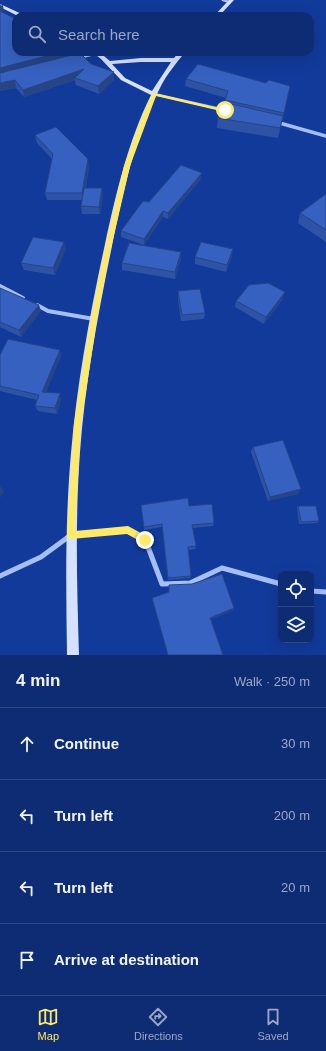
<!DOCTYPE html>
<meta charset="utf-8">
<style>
body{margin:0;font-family:Arial,sans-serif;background:#173479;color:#f1f3f6}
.controls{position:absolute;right:12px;bottom:12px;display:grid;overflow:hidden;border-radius:8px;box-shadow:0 4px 16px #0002}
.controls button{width:36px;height:36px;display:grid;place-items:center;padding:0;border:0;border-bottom:1px solid #2e4886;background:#0e2c74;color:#f1f3f6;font:20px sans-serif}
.stop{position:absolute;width:12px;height:12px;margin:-9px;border:3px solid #ffe968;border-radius:50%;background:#fff}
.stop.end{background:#ffe968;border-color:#fff;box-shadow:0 1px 4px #0008}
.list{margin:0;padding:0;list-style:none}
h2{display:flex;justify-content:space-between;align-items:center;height:52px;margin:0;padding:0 16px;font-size:17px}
h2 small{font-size:13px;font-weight:400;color:#9ba7c5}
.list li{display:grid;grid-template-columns:26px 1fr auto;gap:12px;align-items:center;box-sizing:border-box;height:72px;padding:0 16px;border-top:1px solid #2e4886}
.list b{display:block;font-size:15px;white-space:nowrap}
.list em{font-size:13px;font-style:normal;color:#9ba7c5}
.icon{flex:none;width:22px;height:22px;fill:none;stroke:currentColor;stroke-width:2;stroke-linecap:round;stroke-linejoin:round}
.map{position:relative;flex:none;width:326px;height:655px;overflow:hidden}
.search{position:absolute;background:#0e2c74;box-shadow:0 4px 16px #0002;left:12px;right:12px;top:12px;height:44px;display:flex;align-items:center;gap:10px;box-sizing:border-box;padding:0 14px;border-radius:12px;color:#9ba7c5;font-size:15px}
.sheet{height:340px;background:#0e2c74}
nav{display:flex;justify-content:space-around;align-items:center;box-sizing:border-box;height:56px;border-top:1px solid #2e4886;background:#0e2c74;font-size:11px;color:#9ba7c5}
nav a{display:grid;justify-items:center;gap:2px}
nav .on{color:#ffe968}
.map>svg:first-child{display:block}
</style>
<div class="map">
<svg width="326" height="655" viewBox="0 0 326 655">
<rect width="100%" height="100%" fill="#123a9a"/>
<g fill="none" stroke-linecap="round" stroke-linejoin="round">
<path stroke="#a5bef4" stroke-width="2.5" d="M223,0L229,2
M79,58L98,53
M154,94L225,110"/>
<path stroke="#a5bef4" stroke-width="3.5" d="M276,122L326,136"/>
<path stroke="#a5bef4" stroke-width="4" d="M0,286L23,298
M37,305L48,311L94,319"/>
<path stroke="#a5bef4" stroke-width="5" d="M0,576L41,557L71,535L128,530L145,539L162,584L190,583L222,568L281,584
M311,591L326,592"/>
<path fill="#d5e1fd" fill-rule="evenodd" d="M229,0H234L219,16H214Z
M0,4L24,15V16H18L0,7Z
M92,52H99L110,61L141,58H174L179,52H185C176,64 166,75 160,88C135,136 123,192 112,246C98,314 85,383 80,452C75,520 77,587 79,655H67C66,588 65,520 71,453C77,383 90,313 105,244C116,194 128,141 151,95L121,80L101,59ZM141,62H171L152,91L125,78L112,64Z"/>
</g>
<path fill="#2e53a5" d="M0,3L4,13L16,52H77V54L91,64L114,80L99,94L76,85L75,80L24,97L16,88L0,91Z
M186,79L266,83L290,86L278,138L217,128L218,118L225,103L226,98L185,86Z
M35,135L89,166L86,188L103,196L100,214H82L81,206L82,200H47L45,193L52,159L37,143Z
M201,179L168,219L163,217L144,245L121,237V231L149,202Z
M326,194V242L298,223L300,213Z
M66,249L55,275L24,270L21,263Z
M181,252V259L175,279L122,270V263Z
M232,256L226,272L195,264V257Z
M0,288L41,311L21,337L0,327Z
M178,291L205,313L204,319L181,321L178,298Z
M283,299L264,324L235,307L236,301Z
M60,350L61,356L46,392L61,399L57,414L38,411L35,406L37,400L0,391V355Z
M253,447L298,494L268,501L251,452Z
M141,505L189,506L214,523L213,526L193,528L196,546L195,549L188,550L191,576L190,578L168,580L162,527L144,530Z
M298,506L319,521L317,523L299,524L297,508Z
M169,585L234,608L232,611L211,619L223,655H168L152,598L169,592Z"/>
<path fill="#264486" d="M3,5L4,13L0,14V6Z
M62,52H77V56L0,76V68Z
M84,69L75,78V80L24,97L23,90Z
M114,72V80L99,94L98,86Z
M15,80L16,88L0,91V83Z
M88,159L89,166L84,200L82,193Z
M202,173L201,179L168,219V213Z
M102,188L103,196L100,214L99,207Z
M163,211V217L144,245V239Z
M64,242L66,249L55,275L53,268Z
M233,249L232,256L226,272L227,265Z
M181,252V259L175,279V272Z
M285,292L283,299L264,324L266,317Z
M39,305L41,311L21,337L19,330Z
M60,350L61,356L44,397L42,392Z
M60,393L61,399L57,414L55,408Z
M0,486L4,491L0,498Z
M301,489L298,494L268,501L270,497Z
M234,608L232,611L209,620L210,618Z"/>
<path fill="#3661c0" stroke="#264486" d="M0,11L16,19V27L14,28H16V52H62L0,68Z
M80,53L91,64L114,72L98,86L75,78L84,69L23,90L15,80L0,83V73Z
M198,64L266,83L269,80L290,86L284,113L225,100L228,91L186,79Z
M223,102L283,116L280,128L218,118Z
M56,127L88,159L82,193H45L53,154L35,135Z
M181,165L202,173L168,213L163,211L144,239L121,231L143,201L149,202Z
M84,188H102L99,207L81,206Z
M326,194V230L300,213Z
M33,237L64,242L53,268L21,263Z
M201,242L233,249L227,265L195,257Z
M129,243L181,252L175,272L122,263Z
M268,283L285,292L266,317L236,301L249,285Z
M0,288L39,305L19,330L0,322Z
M200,289L205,313L182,315L178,291Z
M8,339L60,350L42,392L60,393L55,408L35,406L39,395L0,386V355Z
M283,440L301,489L270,497L253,447Z
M188,498L189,506L212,504L214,523L192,525L196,546L188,547L191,576L168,578L162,524L144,527L141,505Z
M298,506H316L319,521L301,522Z
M222,574L234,608L210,618L223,655H168L152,598L169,592V585L192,584Z"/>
<path fill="#ffe968" d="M154,93L227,110L225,112L156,96L130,166L109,257L97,319L81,424L75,531L128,526L148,537L149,540L148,542L145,544L127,534L71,539L68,538L67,535L74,424L91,319L103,257L124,166L142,117L152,94Z"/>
</svg>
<div class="controls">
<button><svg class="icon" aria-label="locate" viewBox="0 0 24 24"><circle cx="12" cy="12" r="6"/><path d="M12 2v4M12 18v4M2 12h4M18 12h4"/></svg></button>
<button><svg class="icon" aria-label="layers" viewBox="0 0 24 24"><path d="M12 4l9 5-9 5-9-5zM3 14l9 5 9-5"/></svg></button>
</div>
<div class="stop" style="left:225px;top:110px"></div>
<div class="stop end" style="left:145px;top:540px"></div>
<div class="search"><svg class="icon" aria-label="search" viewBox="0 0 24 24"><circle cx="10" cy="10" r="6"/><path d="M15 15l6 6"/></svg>Search here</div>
</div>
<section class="sheet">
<h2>4 min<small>Walk · 250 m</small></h2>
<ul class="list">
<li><svg class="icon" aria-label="ahead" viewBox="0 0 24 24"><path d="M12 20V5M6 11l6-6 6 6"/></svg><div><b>Continue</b></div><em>30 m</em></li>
<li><svg class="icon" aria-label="left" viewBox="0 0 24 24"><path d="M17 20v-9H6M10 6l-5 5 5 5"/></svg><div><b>Turn left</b></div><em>200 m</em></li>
<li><svg class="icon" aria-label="left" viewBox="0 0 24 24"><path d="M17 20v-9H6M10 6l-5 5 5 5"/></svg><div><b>Turn left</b></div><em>20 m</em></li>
<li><svg class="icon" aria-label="arrive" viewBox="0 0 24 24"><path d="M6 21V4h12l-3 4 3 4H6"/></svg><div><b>Arrive at destination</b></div></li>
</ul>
</section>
<nav>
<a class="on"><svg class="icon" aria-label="map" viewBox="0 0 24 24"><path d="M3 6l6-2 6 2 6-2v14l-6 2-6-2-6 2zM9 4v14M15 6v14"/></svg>Map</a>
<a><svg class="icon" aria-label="directions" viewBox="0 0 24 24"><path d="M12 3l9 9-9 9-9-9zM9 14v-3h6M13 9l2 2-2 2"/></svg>Directions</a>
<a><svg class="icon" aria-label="saved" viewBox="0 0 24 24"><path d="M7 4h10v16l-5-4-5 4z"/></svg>Saved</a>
</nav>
